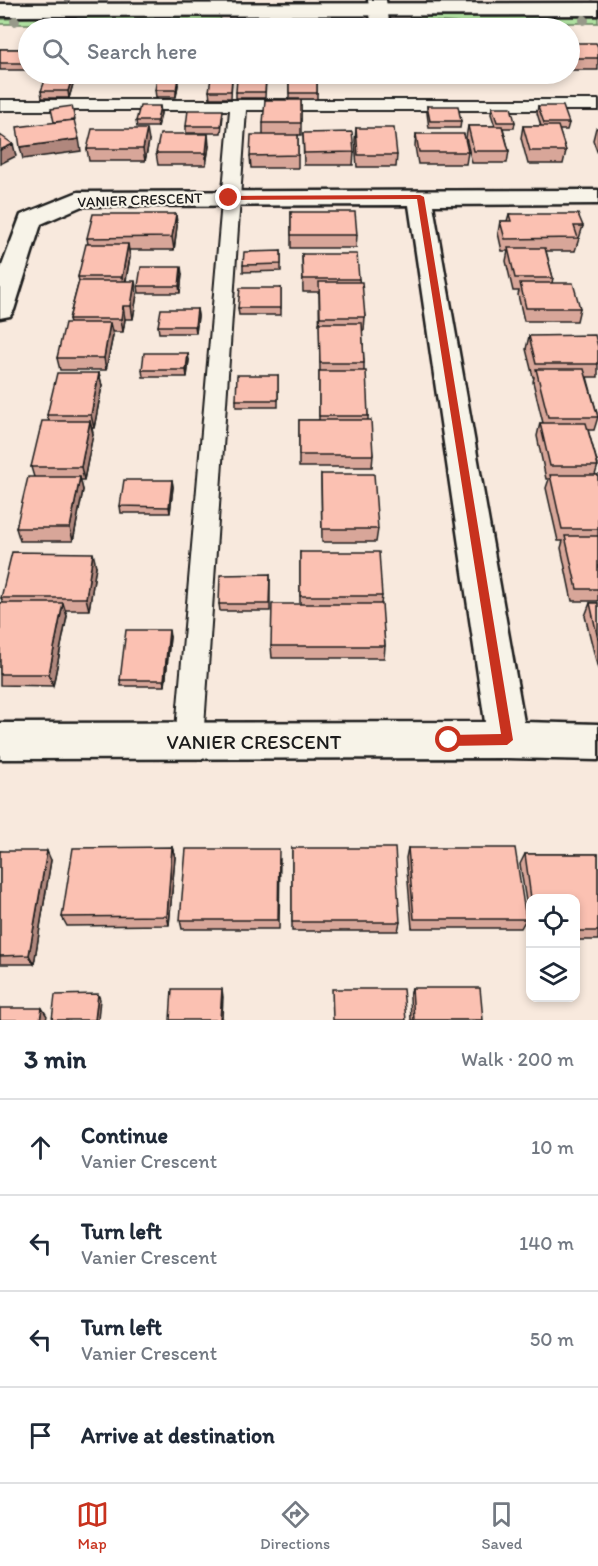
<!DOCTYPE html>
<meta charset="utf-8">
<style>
body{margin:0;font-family:Itim,sans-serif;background:#f2f2f3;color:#1f2937}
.controls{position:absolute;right:18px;bottom:18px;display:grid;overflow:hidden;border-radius:12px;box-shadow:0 3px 9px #0003}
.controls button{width:54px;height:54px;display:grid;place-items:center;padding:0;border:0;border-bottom:2px solid #e0e1e3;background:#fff;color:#1f2937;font:30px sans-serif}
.stop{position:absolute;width:18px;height:18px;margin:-14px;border:4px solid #c8321e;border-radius:50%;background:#fff}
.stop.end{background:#c8321e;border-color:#fff;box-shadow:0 2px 6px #0008}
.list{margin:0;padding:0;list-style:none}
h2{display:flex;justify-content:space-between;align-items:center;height:78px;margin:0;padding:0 24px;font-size:26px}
h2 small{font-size:20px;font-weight:400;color:#747a83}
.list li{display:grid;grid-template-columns:39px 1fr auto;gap:18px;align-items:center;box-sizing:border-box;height:96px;padding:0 24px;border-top:2px solid #e0e1e3}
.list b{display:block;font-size:22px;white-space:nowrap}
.list p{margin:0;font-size:20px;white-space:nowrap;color:#747a83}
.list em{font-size:20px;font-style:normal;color:#747a83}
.icon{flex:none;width:33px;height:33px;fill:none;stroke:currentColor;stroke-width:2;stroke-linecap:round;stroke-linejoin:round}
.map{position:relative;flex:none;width:598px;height:1020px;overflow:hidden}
.search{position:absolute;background:#fff;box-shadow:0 3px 9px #0003;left:18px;right:18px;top:18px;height:66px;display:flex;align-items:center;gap:15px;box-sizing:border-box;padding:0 21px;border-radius:33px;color:#747a83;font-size:22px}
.sheet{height:462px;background:#fff}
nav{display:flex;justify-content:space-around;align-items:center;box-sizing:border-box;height:84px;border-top:2px solid #e0e1e3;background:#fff;font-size:16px;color:#747a83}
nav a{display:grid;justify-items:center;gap:3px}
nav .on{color:#c8321e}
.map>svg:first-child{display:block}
</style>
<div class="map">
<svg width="598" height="1020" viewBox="0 0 598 1020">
<rect width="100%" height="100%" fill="#f8e9dd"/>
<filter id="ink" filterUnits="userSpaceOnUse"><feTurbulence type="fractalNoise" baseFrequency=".0167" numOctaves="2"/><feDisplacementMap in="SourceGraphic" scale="12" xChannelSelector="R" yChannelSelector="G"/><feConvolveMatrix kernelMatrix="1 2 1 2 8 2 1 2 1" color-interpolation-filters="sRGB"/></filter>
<g filter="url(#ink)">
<path fill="#afe0a0" stroke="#667e5e" stroke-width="1.5" d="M220,17L221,20L147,24H0V19L31,18Z
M410,17H598V23H458L410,20Z"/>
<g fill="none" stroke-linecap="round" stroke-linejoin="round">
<defs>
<path id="lane" d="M0,100H598V110H246L203,741L199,750L189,754L179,750L175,741L230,110H0Z"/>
<path id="street" d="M368,0H386L390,28H372Z
M598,190V204L433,205L524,722L598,724V760L507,758L0,759V723L485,722L409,205L82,206L41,224L14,310L10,316L0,318V271L21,215L78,192Z"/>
<path id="secondary" d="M598,3V15L0,16V4Z"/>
</defs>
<use href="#lane" stroke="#1c1c1c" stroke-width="4"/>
<use href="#street" stroke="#1c1c1c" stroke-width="5"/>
<use href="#secondary" stroke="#1c1c1c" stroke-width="5"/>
<use href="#lane" fill="#f7f3e8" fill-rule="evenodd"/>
<use href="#street" fill="#f7f3e8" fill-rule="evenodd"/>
<use href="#secondary" fill="#f7f3e8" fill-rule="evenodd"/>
</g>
<g fill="#979989">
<circle cx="584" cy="20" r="5"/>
<circle cx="15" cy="21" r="5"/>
</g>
<path fill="#d8a699" stroke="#1c1c1c" stroke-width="1.5" d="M570,43L598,47V70H570Z
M0,49H28L26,70H0Z
M289,74H335V75H289Z
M232,78L231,98H210L209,91Z
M266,78L265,98H236V92Z
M289,78H317V99H289Z
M73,84L69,98H42L41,91Z
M178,85L176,97H156L155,90Z
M301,100V135H298V168H251L250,156L263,135V123Z
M427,106L461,121L460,128H429L427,113Z
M538,106L569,123L567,130H559L566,151L563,164H528L521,138L523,126H541L537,113Z
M492,107L515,122L514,128H503L509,151L507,163H472L466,138L468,126H495L491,114Z
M161,113L158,127H137L136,121Z
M223,116L221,133H186V126Z
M356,128L397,155L396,167H357L355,140Z
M596,128H598V154L593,140Z
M303,133L354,152L353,165H304Z
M416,134L468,152L466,164H418L415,146Z
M149,141L145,161H89L87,149Z
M209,146L206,165H158L156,153Z
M291,212L357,235L356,248H291Z
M176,214L177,226L174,250H129L130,257L126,281L137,294L133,319H125L123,332H112L113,335L106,370H60L57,358L70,323L69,319L79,281L78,277L88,244L87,238Z
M509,214L583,226L575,251H546L553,278L552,283L580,308L577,321H524L518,295L519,291H513L506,261L508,251H502L498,233L500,221H507Z
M281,251V271L243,272V265Z
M302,254L359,279L365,317L364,330H362L364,363V371L368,416V420L373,455L372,467H299V420H319V371H320L319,292H303Z
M182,274L180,293H139L138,286Z
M281,288V315H239L238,308Z
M197,309L198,316L196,333H159L158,326Z
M529,336L598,347V377H587L598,417L594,430H588L598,465L595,475H598V601H572L561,548L563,541H558L546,488L549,479H546L537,436L540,423H543L533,382L534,377H533L526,349Z
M189,360L187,377H143L142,370Z
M99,373L102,386L94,428H92L93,434L84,480H80L83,490L73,541H20L16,528L34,477L31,467L49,421L47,415Z
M278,375V407H236V400Z
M321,474L378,529L376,542H322Z
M172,480L173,487L170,513H121L120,506Z
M300,552L382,596L381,604L385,646L384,658H272L271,646L300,604Z
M96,566L89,610H65L67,616L53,686L0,685V603H3L1,598Z
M270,574V611H220L219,604Z
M590,603H598V669L585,616Z
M170,637L165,686H121L120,680Z
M172,847L175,857L169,925L67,926L62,917Z
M292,848L400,922L398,931H292Z
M408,848L526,919L521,928H412L406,858Z
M0,851L51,860L34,964H0Z
M525,854H598V940H576V898H531V932L520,864Z
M280,859L279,929H182L180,920Z
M412,988L483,1020H411L410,996Z"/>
<path fill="#b0877d" stroke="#1c1c1c" stroke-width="1.5" d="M28,54V64L26,70L25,63Z
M72,78L73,84L69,98L68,91Z
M178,78V85L176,97V90Z
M160,106L161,113L158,127L157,121Z
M147,129L149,141L145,161L143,149Z
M208,134L209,146L206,165V153Z
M79,139L81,151L23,159L20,147Z
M13,144L16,156L0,164V150Z
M176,214L177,226L174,250L172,237Z
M128,244L130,257L124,289L122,277Z
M181,267L182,274L180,293L179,286Z
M135,281L137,294L133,319L131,306Z
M123,306L125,319L123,332L121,319Z
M197,309L198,316L196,333L195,326Z
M110,323L113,335L106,370L104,358Z
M188,353L189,360L187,377L186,370Z
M99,373L102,386L94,428L91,415Z
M90,421L93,434L84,480L81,467Z
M80,477L83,490L73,541L70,528Z
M172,480L173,487L170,513L169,507Z
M93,553L96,566L89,610L86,598Z
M63,603L67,616L53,686L49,674Z
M169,630L170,637L165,686L164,680Z
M172,847L175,857L169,925L167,916Z
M47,851L51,860L34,964L29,955Z
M222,989L223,997L222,1020H220Z
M98,994L100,999L98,1020H95Z
M42,1008L47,1016L46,1020H40Z"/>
<path fill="#fbc1b2" stroke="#1c1c1c" stroke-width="1.5" d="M570,43H596L598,47V58H570Z
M0,49H28V54L25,63H0Z
M46,78H72L68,91H41Z
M157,78H178L176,90H155Z
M211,78H232L231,91H209Z
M237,78H266L265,92H236Z
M289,78H317V93H289Z
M265,100H301V123H263Z
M72,106L75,120H74L54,122L51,109Z
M140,106H160L157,121H136Z
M427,106H458L461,121H430Z
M538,106H563L569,123H544Z
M492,107H511L515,122H497Z
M188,110H223L221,126H186Z
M74,120L79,139L20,147L17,127Z
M468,126H502L509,151H474Z
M523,126H558L566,151H530Z
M356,128H394L397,155H358Z
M92,129H147L143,149H87Z
M352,132L354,152L304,153L303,133Z
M160,134H208L206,153H156Z
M416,134H464L468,152H419Z
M0,135L13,144L0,150Z
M251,135H298V155L250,156Z
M291,212H355L357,235H291Z
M93,214H176L172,237L87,238Z
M509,214H578L583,226H574L578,238L505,239L500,221H511Z
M86,244H128L122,277H78Z
M508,248H545L553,278H515Z
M281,251V264L243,265L244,252Z
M302,254H357L359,279H303Z
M141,267H181L179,286H138Z
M79,281H135L131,306H123L121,319H69Z
M319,282H362L365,317H320Z
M520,283H573L580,308H526Z
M240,288H281V308H238Z
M161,309H197L195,326H158Z
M65,323H110L104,358H57Z
M319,323H362L364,363H320Z
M595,335L598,347V364H536L529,336Z
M144,353H188L186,370H142Z
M536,369H584L598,417H548Z
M319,371H366L368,416H319Z
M57,373H99L91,415H47Z
M237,375H278V400H236Z
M299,420H371L373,455H299Z
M42,421H90L81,467H31Z
M540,423H586L598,466H550Z
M321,474H374L378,529H322Z
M550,475H598V529H562Z
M28,477H80L70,528H16Z
M124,480H172L169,507L120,506Z
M565,536H598V589H577Z
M12,552L93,553L86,598H1Z
M300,552H379L382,596H300Z
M270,574L269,604H219L220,575Z
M0,603H63L49,674H0Z
M590,603H598V639Z
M272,604H382L385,646H271Z
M126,630H169L164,680H120Z
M172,847L167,916L62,917L73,848Z
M292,848H395L400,922H292Z
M408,848H515L526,919H414Z
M186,849H279L278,920H180Z
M0,851H47L29,955L0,956Z
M525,854H598V931H576V898H531Z
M412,988H480L483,1020H414Z
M172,989H222L220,1020H170Z
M332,989H403L406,1020H333Z
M98,994L95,1020H52L55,995Z
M0,1008H42L40,1020H0Z"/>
</g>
<path fill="#c8321e" d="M420,195L424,197L513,740L507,745L449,746L443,740L449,735L501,734L417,199L229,200L226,198L229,196Z"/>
<g text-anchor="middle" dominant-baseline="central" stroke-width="4.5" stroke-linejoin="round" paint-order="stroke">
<g font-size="15" fill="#1c1c1c" stroke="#f7f3e8">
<text transform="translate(140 200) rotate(-2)">VANIER CRESCENT</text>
</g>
<g font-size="21" fill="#1c1c1c" stroke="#f7f3e8">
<text x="254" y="741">VANIER CRESCENT</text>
</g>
</g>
</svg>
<div class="controls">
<button><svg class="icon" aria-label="locate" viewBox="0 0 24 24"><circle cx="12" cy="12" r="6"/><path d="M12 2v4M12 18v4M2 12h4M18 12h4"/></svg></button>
<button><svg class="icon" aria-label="layers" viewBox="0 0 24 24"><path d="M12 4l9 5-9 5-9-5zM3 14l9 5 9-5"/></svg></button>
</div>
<div class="stop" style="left:449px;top:740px"></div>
<div class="stop end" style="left:229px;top:198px"></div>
<div class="search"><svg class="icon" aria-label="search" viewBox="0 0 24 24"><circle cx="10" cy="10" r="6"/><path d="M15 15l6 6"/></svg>Search here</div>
</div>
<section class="sheet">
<h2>3 min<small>Walk · 200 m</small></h2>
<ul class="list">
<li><svg class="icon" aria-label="ahead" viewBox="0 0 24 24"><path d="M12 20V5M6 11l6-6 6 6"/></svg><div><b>Continue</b><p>Vanier Crescent</p></div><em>10 m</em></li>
<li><svg class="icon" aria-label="left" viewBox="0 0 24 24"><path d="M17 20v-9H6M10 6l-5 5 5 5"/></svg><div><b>Turn left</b><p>Vanier Crescent</p></div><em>140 m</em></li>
<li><svg class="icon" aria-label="left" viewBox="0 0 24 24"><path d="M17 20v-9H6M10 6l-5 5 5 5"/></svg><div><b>Turn left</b><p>Vanier Crescent</p></div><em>50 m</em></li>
<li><svg class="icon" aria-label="arrive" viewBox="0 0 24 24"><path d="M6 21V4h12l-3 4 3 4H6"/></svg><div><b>Arrive at destination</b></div></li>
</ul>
</section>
<nav>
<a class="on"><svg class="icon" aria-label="map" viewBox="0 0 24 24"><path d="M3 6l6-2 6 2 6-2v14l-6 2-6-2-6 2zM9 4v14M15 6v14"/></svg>Map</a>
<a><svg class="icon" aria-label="directions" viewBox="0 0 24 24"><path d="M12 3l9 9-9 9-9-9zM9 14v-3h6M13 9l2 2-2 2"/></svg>Directions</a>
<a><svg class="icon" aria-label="saved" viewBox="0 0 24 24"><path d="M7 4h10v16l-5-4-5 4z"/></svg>Saved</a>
</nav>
